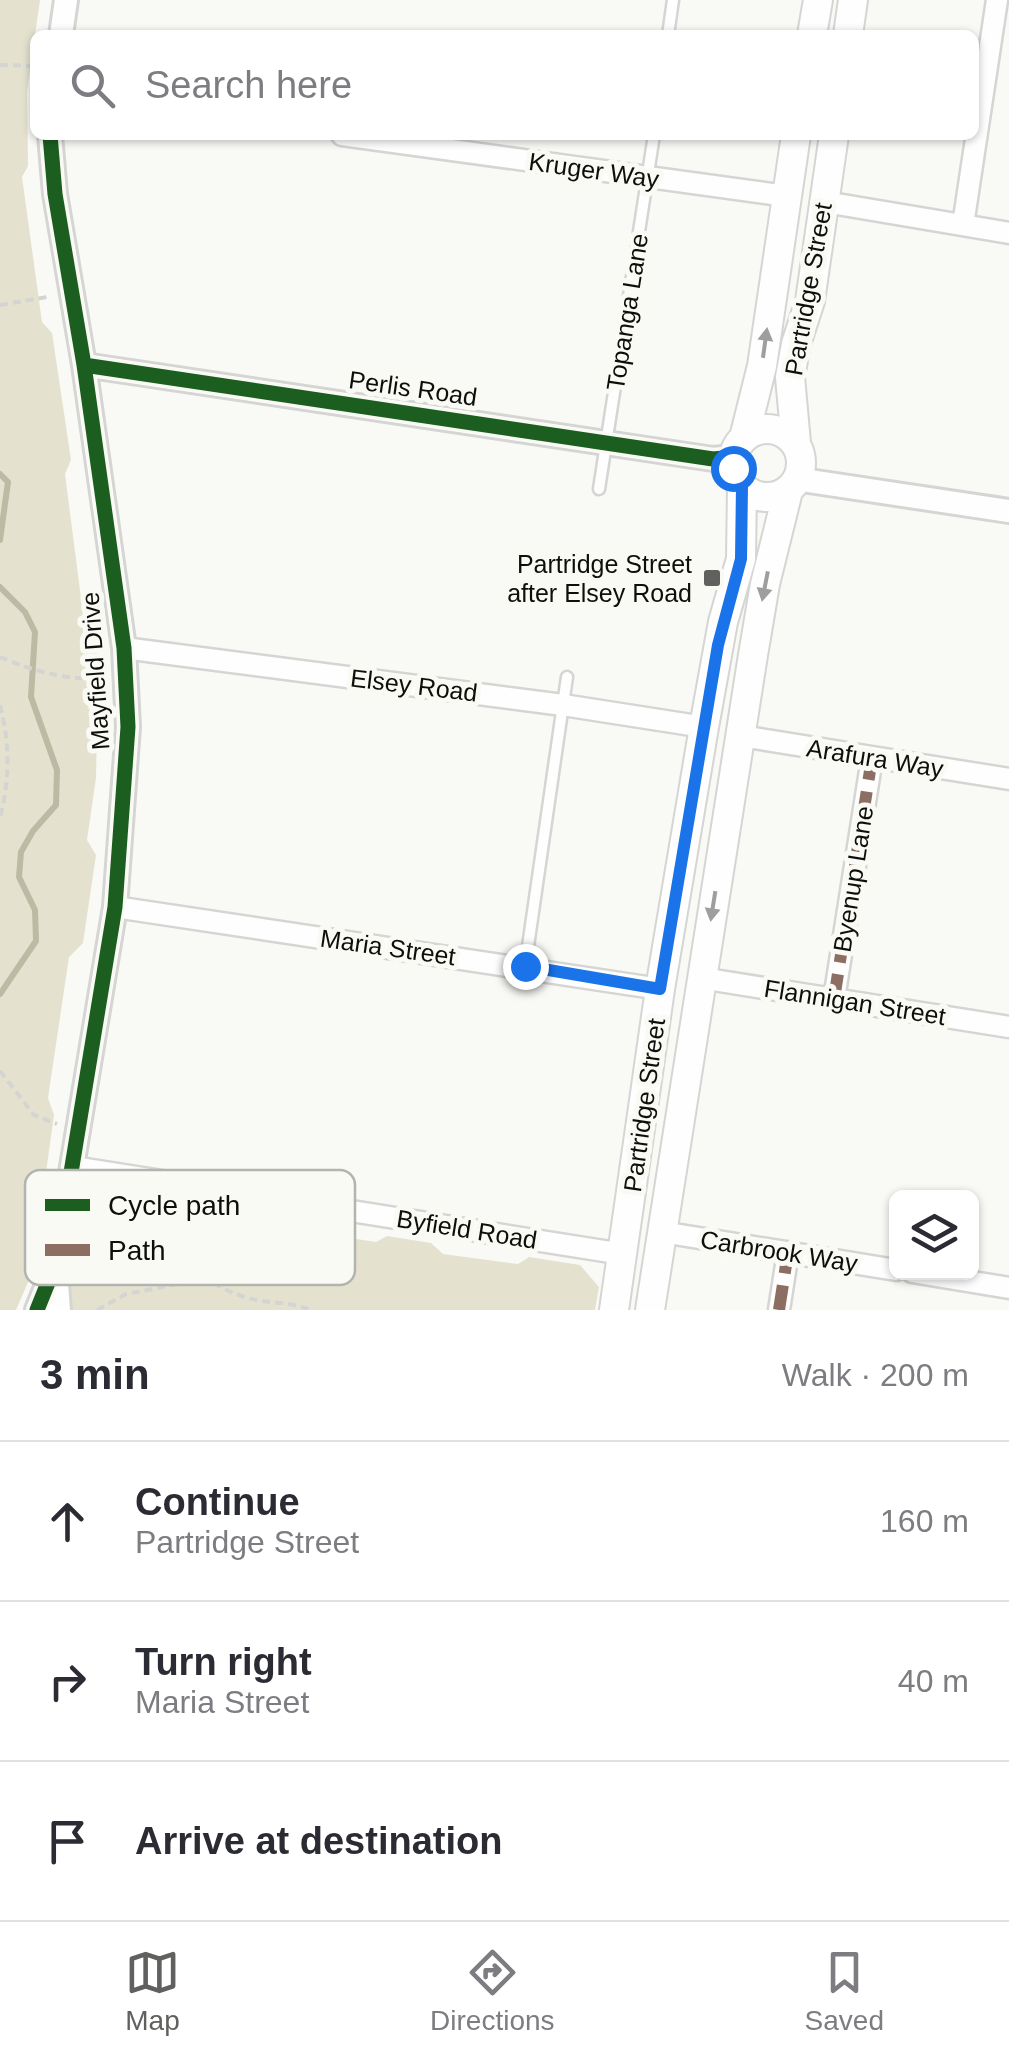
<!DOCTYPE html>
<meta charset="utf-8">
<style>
body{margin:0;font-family:Helvetica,sans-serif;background:#f7f7f7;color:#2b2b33}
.controls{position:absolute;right:30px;bottom:30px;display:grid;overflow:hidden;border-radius:15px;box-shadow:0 2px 8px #0004}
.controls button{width:90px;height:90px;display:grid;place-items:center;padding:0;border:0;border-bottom:2px solid #e1e1e2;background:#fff;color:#2b2b33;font:50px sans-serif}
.stop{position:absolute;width:30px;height:30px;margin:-22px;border:8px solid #1a73e8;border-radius:50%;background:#fff}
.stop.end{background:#1a73e8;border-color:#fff;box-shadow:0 2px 10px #0008}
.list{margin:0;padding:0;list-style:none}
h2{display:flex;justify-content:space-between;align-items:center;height:130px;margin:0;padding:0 40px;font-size:42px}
h2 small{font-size:32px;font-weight:400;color:#7c7c81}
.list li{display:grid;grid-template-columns:65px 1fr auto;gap:30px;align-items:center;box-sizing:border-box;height:160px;padding:0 40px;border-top:2px solid #e1e1e2}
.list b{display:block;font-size:38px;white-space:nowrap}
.list p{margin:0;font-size:32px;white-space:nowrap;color:#7c7c81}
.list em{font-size:32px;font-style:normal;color:#7c7c81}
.icon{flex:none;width:55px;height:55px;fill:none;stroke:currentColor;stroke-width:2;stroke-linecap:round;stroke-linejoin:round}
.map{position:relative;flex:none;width:1009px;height:1310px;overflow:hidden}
.search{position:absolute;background:#fff;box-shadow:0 2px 8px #0004;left:30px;right:30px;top:30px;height:110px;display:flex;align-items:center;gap:25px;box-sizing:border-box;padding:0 35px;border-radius:15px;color:#7c7c81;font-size:38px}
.sheet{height:610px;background:#fff}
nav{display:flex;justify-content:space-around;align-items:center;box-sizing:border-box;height:140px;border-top:2px solid #e1e1e2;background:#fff;font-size:28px;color:#7c7c81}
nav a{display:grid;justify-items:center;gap:5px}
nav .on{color:#60605e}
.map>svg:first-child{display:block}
</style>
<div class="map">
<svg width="1009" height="1310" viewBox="0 0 1009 1310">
<rect width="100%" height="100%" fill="#f9f9f6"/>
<path fill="#e4e2cf" d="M0,0H40L27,92L28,166L22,177L42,322L52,333L71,460L65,474L85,629L96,641L105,714L97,729L96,778L87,840L96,855L83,943L69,957L48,1098L54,1115L32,1273L16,1310H0Z
M109,1195L204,1208L216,1218L376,1242L387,1236L431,1243L443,1254L518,1264L529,1257L580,1265L599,1287L595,1310H66L80,1217L91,1201Z"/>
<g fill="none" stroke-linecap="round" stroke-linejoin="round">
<path stroke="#bcbaa3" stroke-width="6" d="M0,474L8,482L0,540
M0,587L25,612L35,632L31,697L57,770L56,805L33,831L21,852L19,877L35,910L36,941L0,994"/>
<defs>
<path id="service" d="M668,35L673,0
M599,489L654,135
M525,967L567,677"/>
<path id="minor" d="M342,135L787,196
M825,202L1009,233
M963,225L997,0
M124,648L563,705L704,727
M741,736L1009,779
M115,907L660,989
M701,978L1009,1027
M834,999L872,758
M73,1167L623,1254
M662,1232L896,1270
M912,1272L1009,1288
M779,1310L788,1252"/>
<path id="tertiary" d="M61,35L66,0
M84,365L713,459L734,457
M800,474L809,481L1009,511
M56,1272L59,1310
M37,1310L56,1263L115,907L128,727L124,648L84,365L55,194L50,135"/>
<path id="secondary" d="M812,35L818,0
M848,35L853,0
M733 463a34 34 0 1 1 68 0a34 34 0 1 1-68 0Z
M744,438L762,366L796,135
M796,443L790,377L796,344L810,301L834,135
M614,1310L660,989L704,727L723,622L741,559L742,487
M650,1310L753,655L765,584L788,491"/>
</defs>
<use href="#service" stroke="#d5d5d3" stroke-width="15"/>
<use href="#minor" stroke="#d5d5d3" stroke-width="25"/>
<use href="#tertiary" stroke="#d5d5d3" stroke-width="28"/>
<use href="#secondary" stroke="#d5d5d3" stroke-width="32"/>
<path stroke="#d4d4d2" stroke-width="4" stroke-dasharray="8 5" stroke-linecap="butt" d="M0,65L35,66
M0,305L47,297
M0,657C31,670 67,681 102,678
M0,705C10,744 10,779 0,818
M0,1071L34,1115L57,1124
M153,1201C168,1247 201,1285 248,1298C268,1304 290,1301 310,1310
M97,1310L126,1294L205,1279"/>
<use href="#service" stroke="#fefefe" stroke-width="10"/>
<use href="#minor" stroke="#fefefe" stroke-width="20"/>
<use href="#tertiary" stroke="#fefefe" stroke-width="22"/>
<use href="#secondary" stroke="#fefefe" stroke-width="28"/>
<path stroke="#8d6e63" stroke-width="12" stroke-dasharray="25 12" stroke-linecap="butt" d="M834,999L872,758
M779,1310L788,1252"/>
<defs>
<path id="cycleway" d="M84,365L713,459L734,457
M37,1310L56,1263L115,907L128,727L124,648L84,365L55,194L50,135"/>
</defs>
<use href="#cycleway" stroke="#fafaf5" stroke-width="21"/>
<use href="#cycleway" stroke="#1b5e20" stroke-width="15"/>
</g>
<defs><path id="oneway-solid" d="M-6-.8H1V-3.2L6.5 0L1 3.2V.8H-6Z" transform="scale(2.5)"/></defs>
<g fill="#9e9e9d">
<use href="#oneway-solid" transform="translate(765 343) rotate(-82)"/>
<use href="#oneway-solid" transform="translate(765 586) rotate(101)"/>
<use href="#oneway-solid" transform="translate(713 906) rotate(99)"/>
</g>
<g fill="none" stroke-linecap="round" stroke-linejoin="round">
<path stroke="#1a73e8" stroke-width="12" d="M525,966L660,989L718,645L741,559L742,486L733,468"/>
</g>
<rect fill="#60605e" stroke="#fafaf5" stroke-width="4" x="702" y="568" width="20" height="20" rx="5"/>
<g text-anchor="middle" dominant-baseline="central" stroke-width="10" stroke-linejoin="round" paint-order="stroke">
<g font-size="25" fill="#0e0e0c" stroke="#fafaf5">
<text transform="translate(594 170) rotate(8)">Kruger Way</text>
<text transform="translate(808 289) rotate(-80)">Partridge Street</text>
<text transform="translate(627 312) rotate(-81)">Topanga Lane</text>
<text transform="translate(413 388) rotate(8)">Perlis Road</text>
<text transform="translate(95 671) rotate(-94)">Mayfield Drive</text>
<text transform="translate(414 685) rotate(7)">Elsey Road</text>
<text transform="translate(875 758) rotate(9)">Arafura Way</text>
<text transform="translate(853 879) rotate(-81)">Byenup Lane</text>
<text transform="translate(388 947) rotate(8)">Maria Street</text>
<text transform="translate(855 1002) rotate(9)">Flannigan Street</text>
<text transform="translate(644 1105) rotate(-82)">Partridge Street</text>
<text transform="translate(467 1229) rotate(9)">Byfield Road</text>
<text transform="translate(779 1251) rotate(9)">Carbrook Way</text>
</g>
<g font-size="25" fill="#0e0e0c" stroke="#fafaf5" text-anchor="end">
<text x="692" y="564">Partridge Street<tspan x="692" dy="29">after Elsey Road</tspan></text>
</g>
</g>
<rect x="25" y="1170" width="330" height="115" rx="15" fill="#fafaf5" stroke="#b3b3af" stroke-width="2.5"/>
<rect x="45" y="1199" width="45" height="12" fill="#1b5e20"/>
<rect x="45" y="1244" width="45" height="12" fill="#8d6e63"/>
<g font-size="28" fill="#0e0e0c">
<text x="108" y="1215">Cycle path</text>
<text x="108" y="1260">Path</text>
</g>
</svg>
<div class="controls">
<button><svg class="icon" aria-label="layers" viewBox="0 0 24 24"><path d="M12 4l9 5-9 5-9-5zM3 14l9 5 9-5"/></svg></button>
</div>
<div class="stop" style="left:733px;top:468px"></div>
<div class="stop end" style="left:525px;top:966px"></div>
<div class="search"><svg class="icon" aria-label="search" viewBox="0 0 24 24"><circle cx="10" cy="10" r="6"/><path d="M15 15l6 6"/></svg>Search here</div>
</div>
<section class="sheet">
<h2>3 min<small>Walk · 200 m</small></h2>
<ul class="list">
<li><svg class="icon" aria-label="ahead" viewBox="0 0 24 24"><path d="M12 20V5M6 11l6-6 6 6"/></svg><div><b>Continue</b><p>Partridge Street</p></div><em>160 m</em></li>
<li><svg class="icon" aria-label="right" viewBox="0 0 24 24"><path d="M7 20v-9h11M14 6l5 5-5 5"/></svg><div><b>Turn right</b><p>Maria Street</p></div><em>40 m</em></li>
<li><svg class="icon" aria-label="arrive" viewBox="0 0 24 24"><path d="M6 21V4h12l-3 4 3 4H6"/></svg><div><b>Arrive at destination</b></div></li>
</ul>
</section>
<nav>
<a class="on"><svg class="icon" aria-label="map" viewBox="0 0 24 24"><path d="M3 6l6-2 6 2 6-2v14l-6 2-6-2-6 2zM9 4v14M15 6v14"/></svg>Map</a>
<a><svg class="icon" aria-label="directions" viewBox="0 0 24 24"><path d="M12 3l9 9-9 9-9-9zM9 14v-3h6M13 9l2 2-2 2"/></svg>Directions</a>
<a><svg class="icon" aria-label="saved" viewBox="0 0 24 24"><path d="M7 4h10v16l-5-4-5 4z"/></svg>Saved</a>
</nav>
